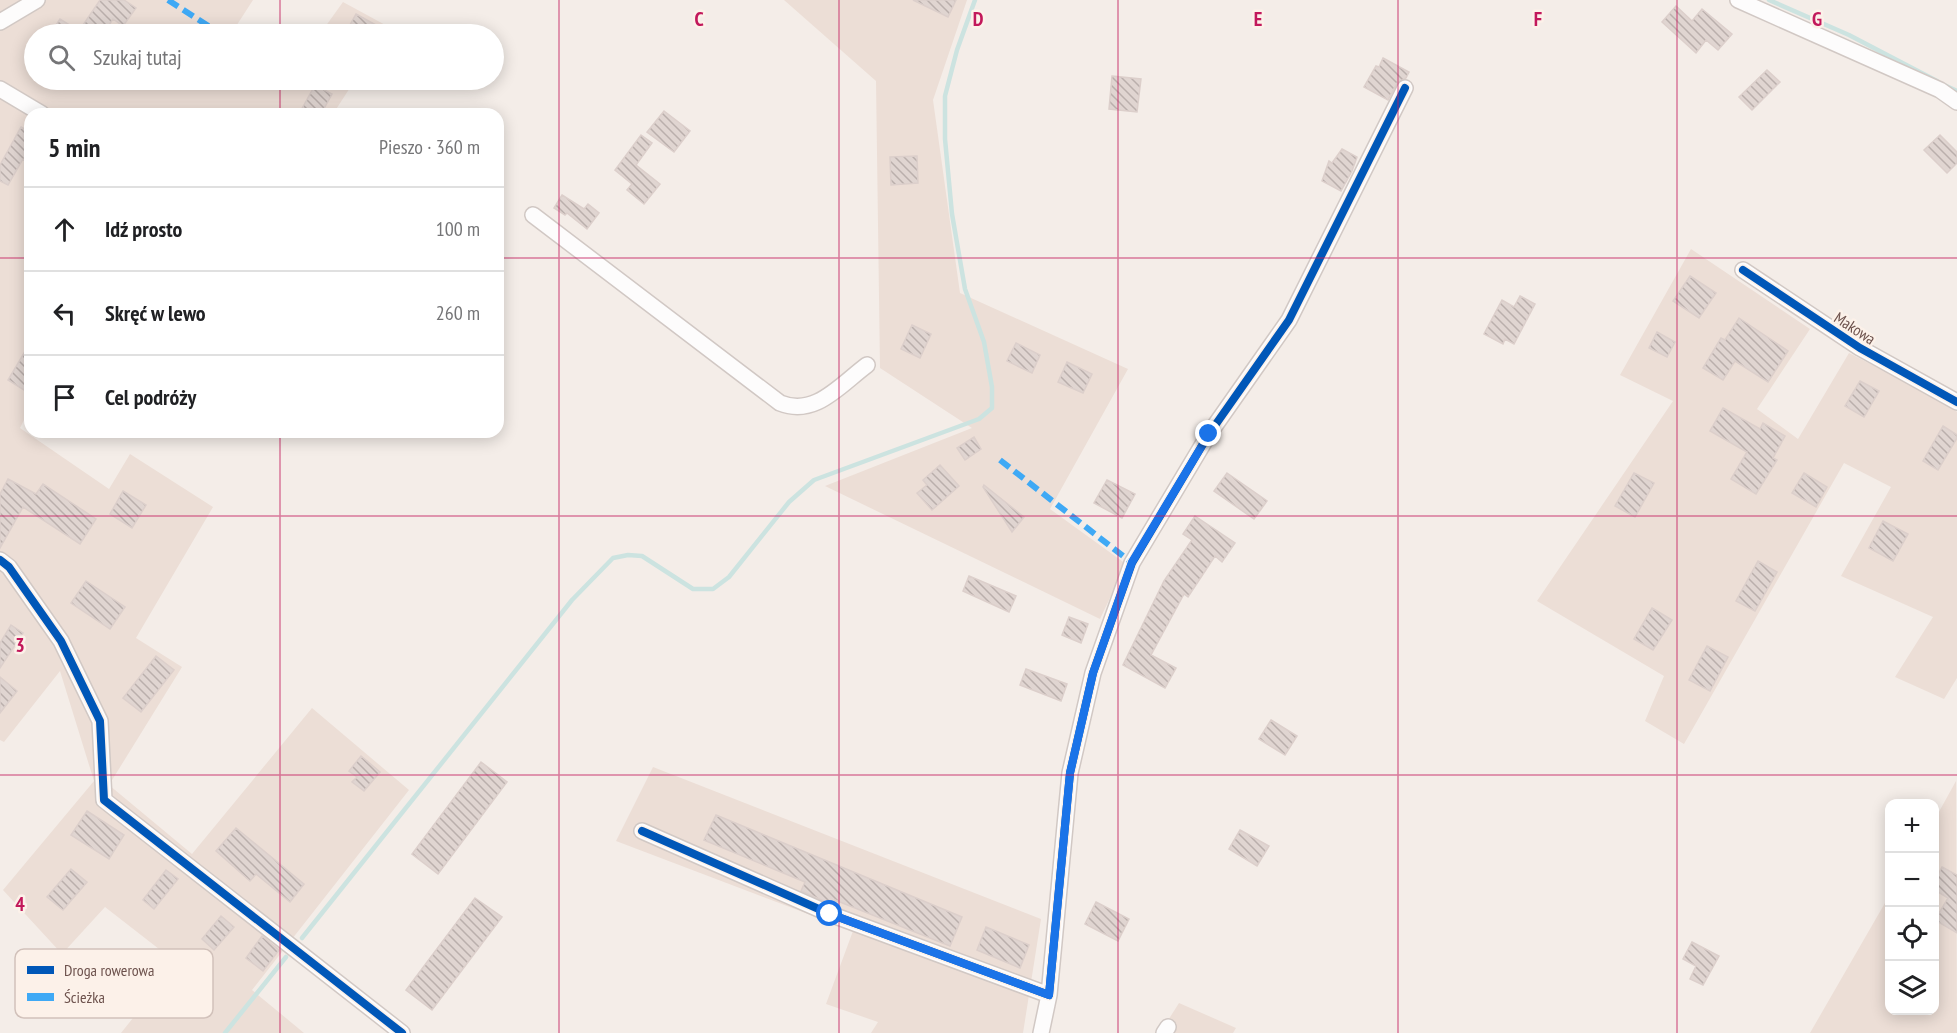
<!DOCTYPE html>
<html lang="pl">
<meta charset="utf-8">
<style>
body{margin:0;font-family:"PT Sans Narrow",sans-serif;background:#f2f2f2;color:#202124}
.controls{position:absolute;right:18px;bottom:18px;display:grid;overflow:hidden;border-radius:12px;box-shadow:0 3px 15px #0003}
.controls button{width:54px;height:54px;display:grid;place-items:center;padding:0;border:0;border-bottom:2px solid #e0e0e0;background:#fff;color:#202124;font:30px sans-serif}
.stop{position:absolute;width:18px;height:18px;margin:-14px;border:4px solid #1a73e8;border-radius:50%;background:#fff}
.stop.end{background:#1a73e8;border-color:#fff;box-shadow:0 2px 6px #0008}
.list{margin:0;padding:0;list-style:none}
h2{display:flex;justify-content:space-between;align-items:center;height:78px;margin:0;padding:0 24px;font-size:26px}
h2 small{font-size:20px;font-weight:400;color:#757577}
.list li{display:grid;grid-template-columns:39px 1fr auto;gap:18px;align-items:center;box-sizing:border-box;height:84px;padding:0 24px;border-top:2px solid #e0e0e0}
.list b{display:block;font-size:22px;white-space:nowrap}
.list em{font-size:20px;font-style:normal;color:#757577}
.icon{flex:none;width:33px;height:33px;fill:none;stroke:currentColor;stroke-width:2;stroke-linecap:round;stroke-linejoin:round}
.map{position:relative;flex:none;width:1957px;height:1033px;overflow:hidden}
.search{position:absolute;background:#fff;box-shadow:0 3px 15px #0003;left:24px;top:24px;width:480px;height:66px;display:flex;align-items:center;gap:15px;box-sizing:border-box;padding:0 21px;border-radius:33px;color:#757577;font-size:22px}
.panel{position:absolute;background:#fff;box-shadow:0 3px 15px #0003;left:24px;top:108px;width:480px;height:330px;border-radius:18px}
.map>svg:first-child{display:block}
</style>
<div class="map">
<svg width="1957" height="1033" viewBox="0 0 1957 1033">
<defs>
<pattern id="building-back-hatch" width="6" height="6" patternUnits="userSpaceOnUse" patternTransform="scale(1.5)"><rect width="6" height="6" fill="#e0d5d1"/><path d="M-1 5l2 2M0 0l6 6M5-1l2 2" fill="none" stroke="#baafac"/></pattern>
</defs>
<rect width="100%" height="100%" fill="#f4ede8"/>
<path fill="#ecded6" d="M0,0H253L231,34H34V80H278L286,84L290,80H355L333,114H30V408L20,428L109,489L130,454L213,507L136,638L182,667L109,785L192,854L312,708L409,790L252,990L304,1033H121L177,963L105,907L62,954L3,890L94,781L60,671L4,742L0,740Z
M784,0H967L933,100L960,293L1128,369L1050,509L1126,564L1100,619L825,486L972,428L880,368L876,81Z
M343,2L389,27L384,34H320Z
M1691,249L1810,329L1757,409L1798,439L1849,353L1949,404L1957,412V678L1944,699L1895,677L1933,617L1841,576L1891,487L1844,463L1684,744L1645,721L1664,676L1537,601L1673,401L1620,375Z
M653,767L1041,919L1023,1033H871L878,1022L826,1004L853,931L616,841Z
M1956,781L1957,1033H1810L1889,896L1890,1010H1934L1935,819Z
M1179,1003L1236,1028L1233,1033H1160Z"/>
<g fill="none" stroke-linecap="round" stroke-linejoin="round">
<path stroke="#cce3e0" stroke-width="4.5" d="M1769,0L1849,35L1937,81
M1944,85L1957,91
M302,938L572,600L613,558L628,555L642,556L693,589H713L729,577L789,502L814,480L979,419L992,408V387L984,342L965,289L952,214L945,139V96L957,50L975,0
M225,1033L286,957"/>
</g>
<path fill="url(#building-back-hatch)" stroke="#dccfcb" stroke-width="1.5" d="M100,0H124L136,8L123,26L113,19L103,34H50L60,19L79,31Z
M913,0H956L948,17Z
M1676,6L1692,21L1702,9L1732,34L1718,50L1706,40L1696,53L1662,22Z
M356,14L376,25L371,34H345Z
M1383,58L1409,72L1406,78L1397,83L1388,100L1364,87L1376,66L1379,67Z
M1767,70L1780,82L1752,110L1739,97Z
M1112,76L1141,79L1137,112L1109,109Z
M315,85L332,94L321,114H299Z
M664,111L690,131L674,152L647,132Z
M21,127L30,132V163L23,159L8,185L0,181V165Z
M641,135L652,143L636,165L660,184L644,204L627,190L632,184L615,170Z
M1940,135L1957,152V163L1947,173L1924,150Z
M1342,149L1357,157L1352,171L1341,191L1322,181L1329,161L1332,163Z
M917,156L918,183L891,185L890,157Z
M562,195L584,209L588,204L599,213L587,229L567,213L565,215L554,208Z
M1690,276L1716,293L1699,318L1673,301Z
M1520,296L1535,304L1514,344L1505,339L1503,344L1484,334L1502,300L1514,307Z
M1739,318L1788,351L1768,382L1735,361L1723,380L1703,368L1721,338L1725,340Z
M912,325L931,334L920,358L901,349Z
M1657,332L1675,342L1667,357L1649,348Z
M30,343V380L24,390L8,380Z
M1016,343L1040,355L1032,373L1007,361Z
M1067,362L1092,374L1083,393L1058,382Z
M1860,381L1879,391L1864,417L1845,406Z
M1723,408L1760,429L1763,423L1785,436L1773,458L1777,460L1756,494L1731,479L1747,452L1710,431Z
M1943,426L1957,435V438L1938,470L1923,461Z
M974,437L981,449L965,460L957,448Z
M940,465L959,486L932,510L917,493L927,485L923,480Z
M1227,473L1267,501L1254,519L1214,491Z
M1634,473L1654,483L1635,517L1615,506Z
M1804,473L1827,487L1816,507L1792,493Z
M8,479L36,494L43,484L96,519L80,544L23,507L0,548V494Z
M1107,480L1135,494L1122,518L1094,503Z
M984,485L1024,517L1012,532L983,487Z
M123,491L146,505L132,528L110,514Z
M1195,516L1235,543L1222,562L1215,556L1188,597L1184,594L1151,655L1176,668L1165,688L1123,665L1164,581L1192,540L1183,534Z
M1883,521L1908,534L1893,561L1869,548Z
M1758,561L1777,572L1755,611L1736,601Z
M969,576L1016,596L1009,612L963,591Z
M86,581L125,607L110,629L71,603Z
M1652,608L1672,620L1653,650L1634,639Z
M1069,617L1088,624L1081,643L1062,635Z
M11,625L23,633L0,668V643Z
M1707,646L1728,657L1710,691L1689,680Z
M156,656L174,670L141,712L123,698Z
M1026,669L1067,684L1061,701L1020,685Z
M0,677L17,691L0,713Z
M1271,720L1297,736L1285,755L1259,739Z
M361,756L380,772L364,791L352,782L357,777L349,771Z
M481,762L507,782L438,874L412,854Z
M87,811L124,835L109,859L71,835Z
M716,815L962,917L950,946L835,900L833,905L801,891L805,882L704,840Z
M236,828L304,884L290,902L256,874L250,881L216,851Z
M1240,830L1269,846L1257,866L1229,849Z
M1942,867L1957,875V933L1935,920L1948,898L1935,890V880Z
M71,869L87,882L63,910L47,897Z
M166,870L178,879L154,909L143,900Z
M475,898L502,917L432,1010L406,990Z
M1096,902L1129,919L1118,941L1085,924Z
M221,916L234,927L214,950L202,939Z
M986,927L1029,945L1020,968L977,950Z
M262,936L279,950L263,971L246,958Z
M1692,942L1719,956L1703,985L1690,979L1696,966L1683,959Z"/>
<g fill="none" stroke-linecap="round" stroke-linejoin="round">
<defs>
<path id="minor" d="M1738,0L1940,90L1957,102
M0,22L37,0
M0,89L42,114
M533,215L780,403C815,417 839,386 867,365
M1743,270L1860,348L1957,402
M0,560L9,567L61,641L100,721L104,800L402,1033
M642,831L830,914L1049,995L1070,773L1093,673L1132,563L1209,434L1289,320L1405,88
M1041,1033L1049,995
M1164,1033L1168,1027"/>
</defs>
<use href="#minor" stroke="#d1c8c4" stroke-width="18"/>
<use href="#minor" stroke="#fdfcfc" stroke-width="15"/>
<path stroke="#3fa9f5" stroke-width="6" stroke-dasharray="12 6" stroke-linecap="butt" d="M168,0L221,34
M291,80L299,85
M1000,460L1132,563"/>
<defs>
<path id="cycleway" d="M1743,270L1860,348L1957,402
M0,560L9,567L61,641L100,721L104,800L402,1033
M642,831L830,914L1049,995L1070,773L1093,673L1132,563L1209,434L1289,320L1405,88"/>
</defs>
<use href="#cycleway" stroke="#fcf1e9" stroke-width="11"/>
<use href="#cycleway" stroke="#0057b8" stroke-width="8"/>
</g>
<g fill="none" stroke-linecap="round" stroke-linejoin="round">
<path stroke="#1a73e8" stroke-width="8" d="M830,914L1049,995L1070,773L1093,673L1132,562L1209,434"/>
</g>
<path fill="none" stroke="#c2185b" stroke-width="1.5" stroke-opacity="0.55" d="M280,0V34M559,0V1033M839,0V1033M1118,0V1033M1398,0V1033M1677,0V1033M280,80V114M0,258H30M498,258H1957M280,432V1033M0,516H1957M0,775H1957"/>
<g text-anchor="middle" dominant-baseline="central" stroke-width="5" stroke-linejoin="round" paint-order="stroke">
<g font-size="16" fill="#6d524d" stroke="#fcf1e9">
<text transform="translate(1855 328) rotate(33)">Makowa</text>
</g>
</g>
<rect x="15" y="949" width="198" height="69" rx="9" fill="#fcf1e9" stroke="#d1c1ba" stroke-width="1.5"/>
<rect x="27" y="966" width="27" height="8" fill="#0057b8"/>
<rect x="27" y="993" width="27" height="8" fill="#3fa9f5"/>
<g font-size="16" fill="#6d524d">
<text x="64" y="976">Droga rowerowa</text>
<text x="64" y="1003">Ścieżka</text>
</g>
<g font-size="20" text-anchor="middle" font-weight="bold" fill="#c2185b" stroke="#fcf1e9" stroke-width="5" stroke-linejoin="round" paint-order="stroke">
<text x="699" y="26">C</text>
<text x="978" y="26">D</text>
<text x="1258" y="26">E</text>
<text x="1538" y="26">F</text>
<text x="1817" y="26">G</text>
<text x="20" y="652">3</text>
<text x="20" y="911">4</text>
</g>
</svg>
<div class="controls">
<button>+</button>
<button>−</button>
<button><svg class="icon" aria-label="locate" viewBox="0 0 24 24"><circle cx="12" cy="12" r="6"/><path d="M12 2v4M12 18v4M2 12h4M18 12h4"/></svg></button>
<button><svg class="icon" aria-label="layers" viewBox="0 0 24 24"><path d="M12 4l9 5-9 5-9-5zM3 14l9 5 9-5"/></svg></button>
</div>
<div class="stop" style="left:830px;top:914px"></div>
<div class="stop end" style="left:1209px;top:434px"></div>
<div class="search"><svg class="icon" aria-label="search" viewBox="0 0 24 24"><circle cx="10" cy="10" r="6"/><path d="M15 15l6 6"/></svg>Szukaj tutaj</div>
<section class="panel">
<h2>5 min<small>Pieszo · 360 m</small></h2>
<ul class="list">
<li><svg class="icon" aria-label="ahead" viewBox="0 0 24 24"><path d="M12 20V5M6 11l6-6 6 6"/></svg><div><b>Idź prosto</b></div><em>100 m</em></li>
<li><svg class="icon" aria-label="left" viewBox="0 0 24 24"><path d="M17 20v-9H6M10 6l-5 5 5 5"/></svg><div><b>Skręć w lewo</b></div><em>260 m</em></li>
<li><svg class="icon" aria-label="arrive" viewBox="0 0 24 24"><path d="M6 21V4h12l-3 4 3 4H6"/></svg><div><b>Cel podróży</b></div></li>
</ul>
</section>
</div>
